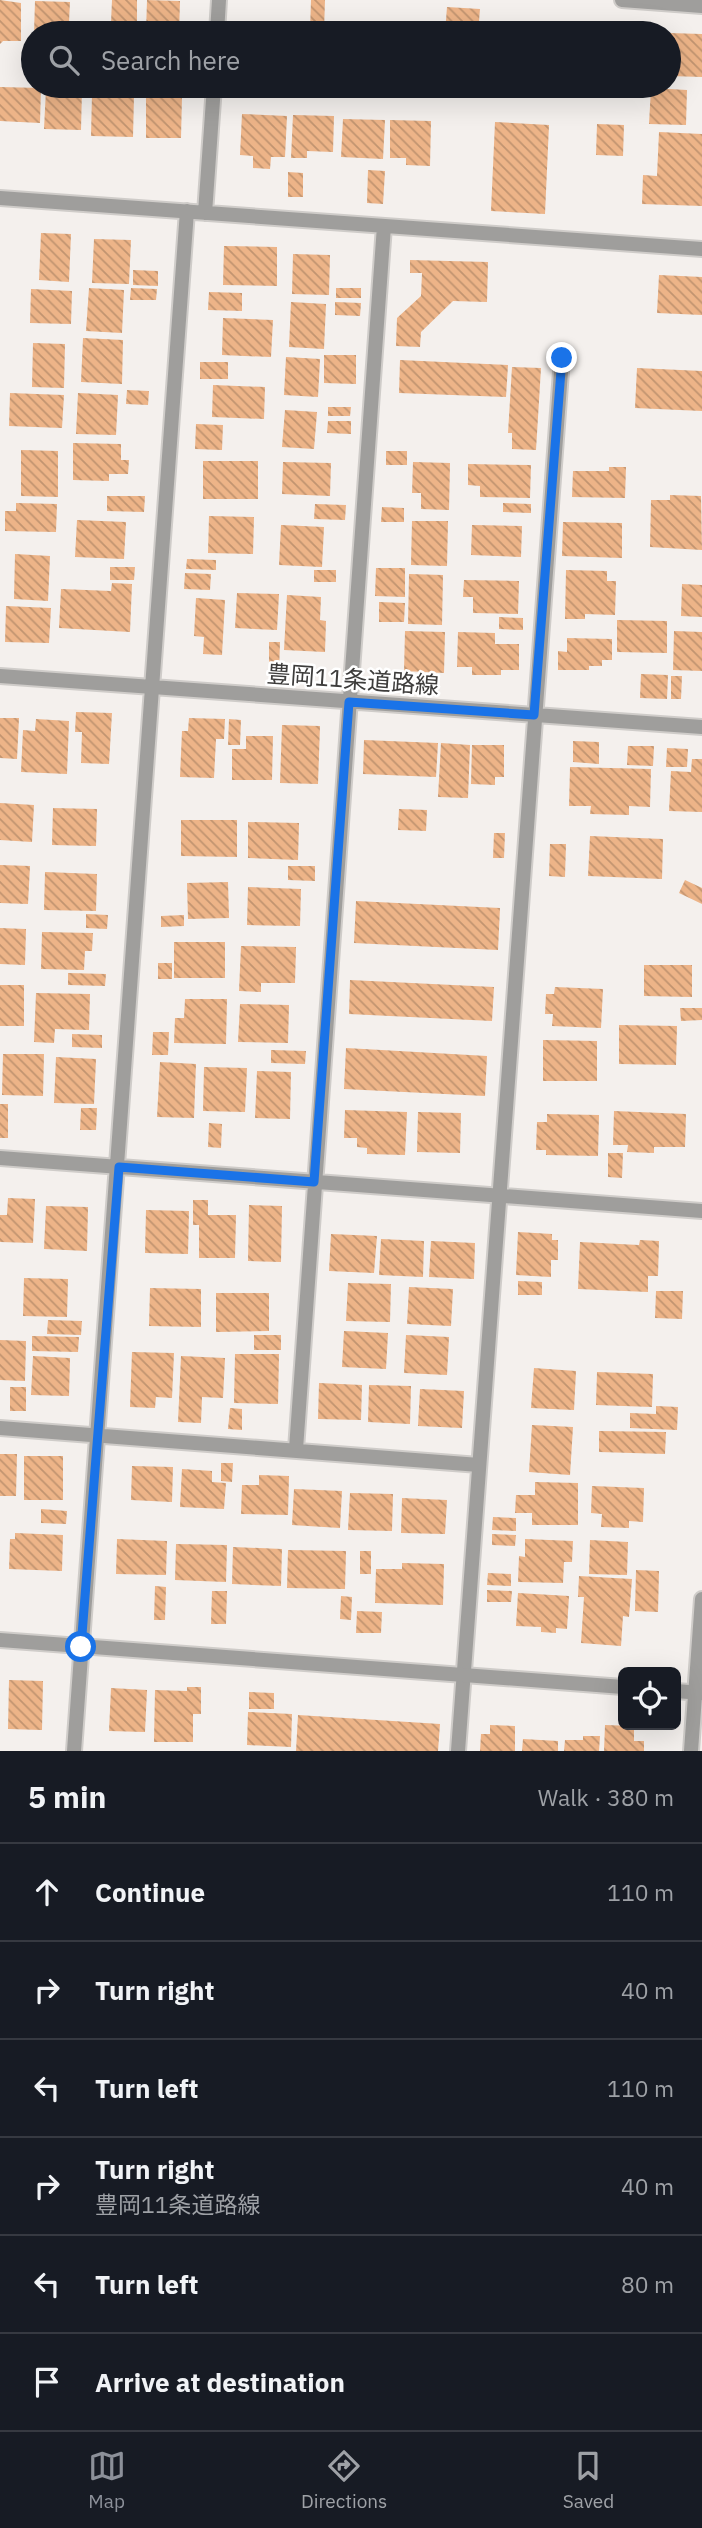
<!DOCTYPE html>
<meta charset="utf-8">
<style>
body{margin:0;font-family:"IBM Plex Sans","Noto Sans JP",sans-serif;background:#20242c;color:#f1f3f6}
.controls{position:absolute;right:21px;bottom:21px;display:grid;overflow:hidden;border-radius:10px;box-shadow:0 7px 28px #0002}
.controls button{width:63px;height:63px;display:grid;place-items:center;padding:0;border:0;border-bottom:2px solid #363941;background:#171b24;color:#f1f3f6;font:35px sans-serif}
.stop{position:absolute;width:21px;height:21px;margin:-16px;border:5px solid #1a73e8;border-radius:50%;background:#fff}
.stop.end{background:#1a73e8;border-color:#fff;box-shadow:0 2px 7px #0008}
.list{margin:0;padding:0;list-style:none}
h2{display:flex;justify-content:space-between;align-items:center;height:91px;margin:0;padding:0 28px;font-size:30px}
h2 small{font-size:23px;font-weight:400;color:#9ea1a6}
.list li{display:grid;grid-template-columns:46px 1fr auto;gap:21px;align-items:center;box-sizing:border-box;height:98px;padding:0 28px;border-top:2px solid #363941}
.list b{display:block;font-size:26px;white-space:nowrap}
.list p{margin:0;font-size:23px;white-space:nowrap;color:#9ea1a6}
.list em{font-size:23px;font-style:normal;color:#9ea1a6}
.icon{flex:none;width:38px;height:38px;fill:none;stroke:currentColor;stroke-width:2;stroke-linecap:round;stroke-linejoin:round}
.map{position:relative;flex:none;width:702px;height:1751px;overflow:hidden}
.search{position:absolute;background:#171b24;box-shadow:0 7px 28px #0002;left:21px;right:21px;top:21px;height:77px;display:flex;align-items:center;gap:18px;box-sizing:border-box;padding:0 24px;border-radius:38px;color:#9ea1a6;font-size:26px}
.sheet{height:679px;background:#171b24}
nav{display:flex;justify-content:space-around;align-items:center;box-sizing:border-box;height:98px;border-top:2px solid #363941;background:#171b24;font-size:19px;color:#9ea1a6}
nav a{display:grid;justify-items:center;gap:4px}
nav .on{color:#8c9099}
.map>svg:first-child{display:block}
</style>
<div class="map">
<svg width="702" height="1751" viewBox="0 0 702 1751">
<defs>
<pattern id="building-back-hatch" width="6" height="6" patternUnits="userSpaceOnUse" patternTransform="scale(1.75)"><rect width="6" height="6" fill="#edb488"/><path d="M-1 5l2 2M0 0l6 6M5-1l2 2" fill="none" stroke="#c19470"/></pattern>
</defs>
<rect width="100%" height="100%" fill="#f4f0ed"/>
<path fill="url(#building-back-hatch)" d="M0,0L21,3V41H3L0,44Z
M112,0H137V24L111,23Z
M147,0L180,1L179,33H146Z
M311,0H325L324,31H310Z
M35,1L70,2L69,22H82V33H34Z
M447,7L480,9L478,33H445Z
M669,33L702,34V77L669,76Z
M443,86H479L478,93L443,90Z
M509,86H555L554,91L509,89Z
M569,86H628V94L569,91Z
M0,87L41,88L40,123L0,121Z
M651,88L687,90L686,125L649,124Z
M46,89L82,90L81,130L44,129Z
M92,94L134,96L133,137L91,136Z
M146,97H182L181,138H146Z
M242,114L287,116L285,157H271L270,169L253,168V156L240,155Z
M293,115L334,116L333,152L307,151V158H291Z
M343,119L385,120L383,159L341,157Z
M390,120L431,121L430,166L406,165V158H390Z
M495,122L549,125L545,214L491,211Z
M597,124L624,125L623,156L596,155Z
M659,132L702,134V206L642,204L643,175L657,176Z
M368,170L385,171L383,204L367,203Z
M288,172L303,173V197H288Z
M41,233L71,234L69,282L39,280Z
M94,239L131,240L129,284L92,283Z
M224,246L277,247V286L223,285Z
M293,254L330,255L329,295L292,294Z
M410,260L488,262L487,302L453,301L421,332L420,347L396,346L397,318L421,296L422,273H410Z
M133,270L158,271V286L133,285Z
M659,275L702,277V315L657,313Z
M89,288L124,290L122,333L86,331Z
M131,288L157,289L156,300H130Z
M336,288H361V298H336Z
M31,289L72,291L71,324L30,323Z
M209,292L242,293V311L208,310Z
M291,302L326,304L324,349L289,347Z
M335,302L361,303L360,316L335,315Z
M223,318L273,320L271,357L222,355Z
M83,338L123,340L122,384L81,382Z
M33,343L65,344L64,388L32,387Z
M324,355H356V384L324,383Z
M286,357L320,359L318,397L284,395Z
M400,360L508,365L506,397L399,393Z
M200,362H228V379H200Z
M512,367L541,368L536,450L512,449V433H508Z
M637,368L702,371V411L635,408Z
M213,385L265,387L264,419L212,417Z
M127,390L149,391L148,405L126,404Z
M10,393L64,395L62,428L9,426Z
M78,393L118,395L116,435L76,434Z
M328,407H351L350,416H328Z
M285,410L317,412L314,449L282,447Z
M328,421H351V434L327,433Z
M196,424L223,425L222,450L195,449Z
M73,443L121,444V460H129L128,474H109V481L73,480Z
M21,450L58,451V497L21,496Z
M386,451H407V465H386Z
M203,461H258V499H203Z
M283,462L331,463L330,496L282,494Z
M413,462L450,463L449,510L421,509V493H412Z
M468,464L531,465L530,498L480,497V486L468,485Z
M609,467H626L625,498L572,497L573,471H609Z
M670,495L701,496L702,550L650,547L651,500H670Z
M107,496H145L144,512L107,511Z
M16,503L57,504L56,532L5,531V511H16Z
M503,503L531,504V513L503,512Z
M315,504L346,505L345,520L314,519Z
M382,507L404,508V522H381Z
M209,516L254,517L253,554L208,553Z
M77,520L126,522L124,559L75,557Z
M412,521H448L447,566L411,565Z
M563,522L622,523V558L562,556Z
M281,525L324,527L322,567L279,565Z
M472,525L522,526L521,557L471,555Z
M15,554L50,556L48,601L14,599Z
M187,559L216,560V570L186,569Z
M110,567H135L134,580H110Z
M376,568H405V597L375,596Z
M314,570H336V582H314Z
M566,570L607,571V581H616L615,615L585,614V619H565Z
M185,573L211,574L210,590L184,589Z
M409,574L443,575L442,625L408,624Z
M464,580L519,581L518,614L473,613V597H463Z
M112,583L132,584L130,632L59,628L61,589L111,591Z
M682,584L702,585V617L681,616Z
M237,593L279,594L277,630L235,628Z
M287,595L321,597L320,620L326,621L325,652L284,650Z
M196,598L225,600L222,655L203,654L204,637L194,636Z
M379,602L405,603L404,622H379Z
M6,606L51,608L49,643L5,642Z
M499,617L523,618V630L499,629Z
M617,620L667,621V653L617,652Z
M405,631L445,632L444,673L404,671Z
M674,631L702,632V671L673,670Z
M458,632L495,633V644H519V670H501V675H472V667H457Z
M567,638L612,639V660H602V666H589V670H558V651L567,652Z
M269,642H280L279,673H269Z
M641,674L668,675L667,699L640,698Z
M671,676H682L681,699H671Z
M76,712L112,713L109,764L81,763L82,732H75Z
M0,718H19L17,759L0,758Z
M189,718L225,719L224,739H216L214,778L180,777L182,731H188Z
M36,719L69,721L67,774L21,772L23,730L35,731Z
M229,719L241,720L240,745H228Z
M282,725L320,726L318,784L280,783Z
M246,736H273L272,780H232V749H246Z
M364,740L438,743L436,777L363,774Z
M573,741L599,742V764L573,762Z
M441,743L470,745L468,798L438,797Z
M472,745H504V777H495V785L471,784Z
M628,746H654L653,766L627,765Z
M667,748L688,749L687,767H666Z
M692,759H702V812L669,811L671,771L691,772Z
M570,767L651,769L650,807L629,806V815L590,814L591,806H569Z
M0,803L34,805L32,842L0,840Z
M53,808L97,809L96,846L52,845Z
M399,809L427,810L426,831L398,830Z
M181,820H237V857L181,856Z
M248,822L299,823L298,860L248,858Z
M494,833H505L504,858H493Z
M590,836L663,839L662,879L588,876Z
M550,844H566L565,877L549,876Z
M0,865L30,866L28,904L0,903Z
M288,866H315V881L288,880Z
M45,872L97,874L96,911L44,910Z
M685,880L702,888V904L679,893Z
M228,882L229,918L188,919L187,883Z
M248,887L301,889L300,926L247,925Z
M356,901L500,908L498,950L354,943Z
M86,914L108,915L107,929L86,928Z
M184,915V926L161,927V916Z
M0,928L26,929L25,965L0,964Z
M42,932L93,933L92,951H85L84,970L41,969Z
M174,942H225V978H174Z
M241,946L296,947L295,983H261V992L239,991Z
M158,963H172V979H158Z
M644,965H692V997L644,996Z
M68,973L106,974L105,986L68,985Z
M350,980L494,987L492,1021L349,1014Z
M0,985H24V1026H0Z
M555,987L603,989L601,1028L552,1026L553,1014H545L546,994H554Z
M36,993L90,994L89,1030L55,1029L54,1043L34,1042Z
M185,999H227L226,1044L174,1043L175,1018H184Z
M240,1004L289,1005L288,1043L238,1042Z
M680,1008H702V1020L681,1021Z
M619,1025L677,1026L676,1065L619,1064Z
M153,1032H169L168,1055H152Z
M72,1034L102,1035V1048L72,1047Z
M543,1040L597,1041V1081H543Z
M346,1048L487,1056L485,1096L344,1089Z
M271,1050L306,1051L305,1064L271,1063Z
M3,1054H44L43,1096L2,1095Z
M56,1057L96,1059L94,1104L54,1103Z
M160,1062L196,1064L194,1118L157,1117Z
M204,1067L247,1068L245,1112L203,1111Z
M257,1071L291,1072L290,1119L255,1118Z
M0,1104H8V1138H0Z
M81,1108H97L96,1130H80Z
M345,1110L407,1112L405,1155L367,1154V1148L357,1147V1138H344Z
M614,1111L686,1114L685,1147H654V1153L627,1152L628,1145H613Z
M418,1112L461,1113L460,1153L417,1152Z
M547,1114L599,1115L598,1156L546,1155V1150H536L537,1122H547Z
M209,1123L222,1124L221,1148L208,1147Z
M608,1153H623L622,1178L608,1177Z
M8,1198L35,1199L33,1243L0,1242V1215H7Z
M193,1200H208V1215H236L235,1258H199V1225H193Z
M249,1205L282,1206L281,1262L248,1261Z
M46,1206L88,1207L87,1251L44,1249Z
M146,1210L189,1211L188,1254L145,1253Z
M518,1232L552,1234V1240H558V1260H551V1277L516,1275Z
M331,1234L377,1236L374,1273L329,1271Z
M381,1239L424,1241L423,1277L379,1275Z
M640,1240L659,1241L658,1276H648V1292L578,1289L580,1242L639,1245Z
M431,1241L475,1243L474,1279L429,1277Z
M24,1278L68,1279L67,1317L23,1316Z
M518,1281L542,1282V1295H518Z
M348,1283L391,1284L390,1322L346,1321Z
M409,1287L453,1289L451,1326L407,1324Z
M150,1288L201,1289V1327L149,1326Z
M656,1291H683L682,1319L655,1318Z
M216,1293H269V1331L216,1332Z
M48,1320L82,1321L81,1335L47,1334Z
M344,1331L388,1333L386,1369L342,1367Z
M254,1335H281V1350H254Z
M406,1335L449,1337L447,1375L404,1373Z
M32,1336L79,1337L78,1352L32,1351Z
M0,1340L26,1341L25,1381L0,1380Z
M132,1352L174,1353L172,1398L156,1397L155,1408L130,1407Z
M235,1354H279L278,1404L234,1403Z
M33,1356L70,1358L69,1396L31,1395Z
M181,1356L225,1358L223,1398L202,1397L201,1423L178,1422Z
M534,1368L576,1371L574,1410L531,1408Z
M597,1372L653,1374L652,1407L596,1405Z
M319,1383L362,1385L361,1420L318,1419Z
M369,1385L411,1386L410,1424L368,1422Z
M10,1387H26V1411H10Z
M420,1389L464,1391L462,1428L418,1426Z
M656,1406L678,1407L677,1430L630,1428V1413L656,1414Z
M230,1408L242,1409V1430L228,1429Z
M532,1425L573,1427L570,1475L529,1472Z
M599,1431L666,1432L665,1454L599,1452Z
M0,1454H17L16,1496H0Z
M24,1456H63V1500H24Z
M221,1463H233L232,1482L221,1481Z
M132,1466L173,1467L172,1502L131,1500Z
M182,1469L212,1471V1482L226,1483L224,1509L180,1507Z
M259,1475L289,1476L288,1515L241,1514L242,1485H259Z
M535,1482L578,1483V1525H532V1513H515L516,1495H535Z
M592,1486L644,1488L643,1522L629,1521V1528L601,1527L602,1514L591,1513Z
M294,1489L342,1491L340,1528L292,1525Z
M350,1493L393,1494L392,1531L348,1530Z
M402,1498L447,1500L445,1534L401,1533Z
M41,1509L67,1511L66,1524L41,1523Z
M493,1517L516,1518V1531L492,1530Z
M15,1533L63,1535L62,1571L9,1569L10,1539H15Z
M492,1534L516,1535L515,1546L492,1545Z
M117,1539L167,1541L166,1575L116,1574Z
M525,1539L573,1541L572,1562H564L563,1583L518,1582L519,1556L525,1557Z
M590,1540L628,1542L627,1575L589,1574Z
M176,1544L227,1545L226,1582L175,1580Z
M233,1547L282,1549L281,1586L232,1584Z
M288,1550L346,1551L345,1589L287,1588Z
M360,1551H371V1574H360Z
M402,1563L444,1564L443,1605L375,1603L376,1569H402Z
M636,1570L659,1571L658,1612L635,1611Z
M488,1573L511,1574V1586L487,1585Z
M579,1576L632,1579L629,1617L623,1616L621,1646L581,1643L584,1597H578Z
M155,1586L166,1587L165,1620H154Z
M487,1590L512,1591L511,1602H487Z
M212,1591H227L226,1624H211Z
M518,1593L569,1596L567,1629L556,1628V1633L541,1632V1627L516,1626Z
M341,1596L352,1597L351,1620L340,1619Z
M357,1611L382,1612L381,1633H356Z
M9,1680L43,1681L42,1730L8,1729Z
M187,1687H201V1714H193V1742H154L155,1690L187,1691Z
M111,1688L147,1690L145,1732L109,1731Z
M249,1692L274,1693V1709H249Z
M248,1712L292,1714L291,1747L247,1745Z
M298,1715L440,1724L438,1751H296Z
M490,1725L515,1726V1751H480L481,1734H490Z
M605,1725L634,1726V1741H644V1751H604Z
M583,1736H600L599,1751H564L565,1740H583Z
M523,1739L558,1741V1751H522Z"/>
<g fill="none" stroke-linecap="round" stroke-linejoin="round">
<defs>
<path id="minor" d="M622,0L702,6
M217,33L219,0
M0,198L702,249
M205,213L214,86
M0,676L702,727
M0,1158L702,1211
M0,1428L479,1465
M296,1449L384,226
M74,1751L187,211
M458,1751L562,358"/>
<path id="tertiary" d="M0,1640L623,1687
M676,1691L702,1693
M691,1751L702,1599"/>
</defs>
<use href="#minor" stroke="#cfccc9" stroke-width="18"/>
<use href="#tertiary" stroke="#cfccc9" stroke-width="18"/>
<use href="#minor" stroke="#9f9e9c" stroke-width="14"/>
<use href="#tertiary" stroke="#9f9e9c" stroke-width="14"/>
</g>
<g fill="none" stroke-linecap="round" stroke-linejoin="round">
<path stroke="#1a73e8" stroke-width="9" d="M81,1647L119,1167L314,1182L349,702L534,715L562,358"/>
</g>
<g text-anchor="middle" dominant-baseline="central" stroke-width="5" stroke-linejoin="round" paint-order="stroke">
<g font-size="24" fill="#3d3c3b" stroke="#fff">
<text transform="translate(353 679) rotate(4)">豊岡11条道路線</text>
</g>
</g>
</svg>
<div class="controls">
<button><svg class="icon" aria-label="locate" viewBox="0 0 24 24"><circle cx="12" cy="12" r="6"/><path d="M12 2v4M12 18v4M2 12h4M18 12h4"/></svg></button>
</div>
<div class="stop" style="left:81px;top:1647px"></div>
<div class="stop end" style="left:562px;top:358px"></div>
<div class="search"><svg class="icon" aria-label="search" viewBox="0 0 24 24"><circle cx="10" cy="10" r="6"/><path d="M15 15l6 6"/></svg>Search here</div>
</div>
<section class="sheet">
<h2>5 min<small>Walk · 380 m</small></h2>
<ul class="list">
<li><svg class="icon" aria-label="ahead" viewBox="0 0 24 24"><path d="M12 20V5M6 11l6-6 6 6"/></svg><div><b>Continue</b></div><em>110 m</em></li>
<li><svg class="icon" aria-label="right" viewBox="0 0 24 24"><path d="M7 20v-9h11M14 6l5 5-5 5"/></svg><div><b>Turn right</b></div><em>40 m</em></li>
<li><svg class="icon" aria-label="left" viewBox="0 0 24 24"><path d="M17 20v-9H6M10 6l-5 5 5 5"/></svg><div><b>Turn left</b></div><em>110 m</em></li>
<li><svg class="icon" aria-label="right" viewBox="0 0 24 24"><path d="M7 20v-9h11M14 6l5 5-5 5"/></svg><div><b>Turn right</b><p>豊岡11条道路線</p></div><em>40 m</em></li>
<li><svg class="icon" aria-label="left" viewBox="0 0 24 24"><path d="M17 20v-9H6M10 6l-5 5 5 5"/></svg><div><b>Turn left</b></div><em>80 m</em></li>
<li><svg class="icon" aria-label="arrive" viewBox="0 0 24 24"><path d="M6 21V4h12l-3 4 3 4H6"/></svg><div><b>Arrive at destination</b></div></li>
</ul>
</section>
<nav>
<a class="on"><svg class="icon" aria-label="map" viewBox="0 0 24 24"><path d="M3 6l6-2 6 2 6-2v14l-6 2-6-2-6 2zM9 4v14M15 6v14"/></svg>Map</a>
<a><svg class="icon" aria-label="directions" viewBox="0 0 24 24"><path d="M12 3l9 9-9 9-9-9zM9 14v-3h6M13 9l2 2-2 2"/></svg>Directions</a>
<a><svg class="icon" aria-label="saved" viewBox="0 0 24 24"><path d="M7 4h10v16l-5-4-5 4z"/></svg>Saved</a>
</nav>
